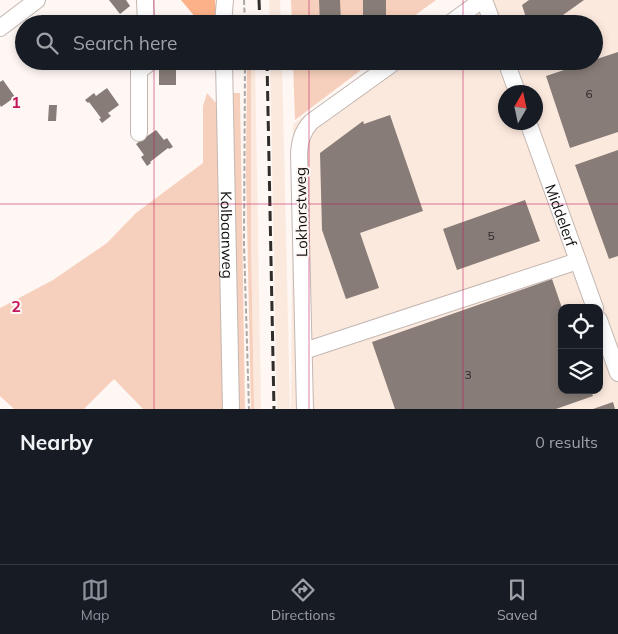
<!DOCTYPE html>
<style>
body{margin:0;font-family:Mulish,sans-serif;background:#20242c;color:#f1f3f6}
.controls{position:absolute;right:15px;bottom:15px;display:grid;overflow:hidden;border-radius:10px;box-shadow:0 2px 8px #0003}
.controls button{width:45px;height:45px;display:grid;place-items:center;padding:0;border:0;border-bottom:1px solid #363941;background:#171b24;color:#f1f3f6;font:25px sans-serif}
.compass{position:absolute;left:498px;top:85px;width:45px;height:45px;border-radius:50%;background:#171b24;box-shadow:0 2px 8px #0003;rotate:9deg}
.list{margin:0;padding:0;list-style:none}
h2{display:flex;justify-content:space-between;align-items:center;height:65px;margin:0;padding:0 20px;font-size:21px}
h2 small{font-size:16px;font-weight:400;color:#9ea1a6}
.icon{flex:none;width:28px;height:28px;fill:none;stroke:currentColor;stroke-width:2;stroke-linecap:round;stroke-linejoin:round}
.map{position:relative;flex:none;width:618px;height:409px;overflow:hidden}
.search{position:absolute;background:#171b24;box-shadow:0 2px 8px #0003;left:15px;right:15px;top:15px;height:55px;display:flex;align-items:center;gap:12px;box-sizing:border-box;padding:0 18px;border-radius:28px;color:#9ea1a6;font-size:19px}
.sheet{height:155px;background:#171b24}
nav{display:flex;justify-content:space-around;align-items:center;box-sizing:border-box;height:70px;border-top:1px solid #363941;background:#171b24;font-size:14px;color:#9ea1a6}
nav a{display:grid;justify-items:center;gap:2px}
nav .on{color:#8c9099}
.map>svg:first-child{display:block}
</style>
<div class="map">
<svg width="618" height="409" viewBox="0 0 618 409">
<rect width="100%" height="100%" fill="#fef7f3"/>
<path fill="#fce9de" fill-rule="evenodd" d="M269,0H280L281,24H270Z
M468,0H618V409H291L293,124L381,61H594V24H434ZM506,92H536V122H506ZM562,308H599V390H562Z
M251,61H255L261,409H254L251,242Z
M270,61H282L290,409H277Z"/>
<path fill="#f6d0bc" d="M291,0H436L403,24H292Z
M247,61H251V242L254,409H251L246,173Z
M293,61H373L295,120Z
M207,93L216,103L219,110L223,409H143L114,379L84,409H14L0,396V308L53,280L107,243L136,213L203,163V106Z
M230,93H240L245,409H237Z"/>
<path fill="#fcb189" d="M181,0H215L217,24H201Z"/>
<path fill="#877c77" d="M109,0H126L130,6L120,14Z
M319,0H340L341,24H320Z
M363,0H386V24H363Z
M529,0H584L556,20L557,24H528L522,5Z
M618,52V132L570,148L546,76L591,61H594V60Z
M159,61H176V85H159Z
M3,80L15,97L1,107L0,105V82Z
M107,88L119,105L108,113L111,116L102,123L99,119L101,118L89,102L88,103L85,100L94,93L96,96Z
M49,105H57L56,121H48Z
M390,115L423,211L360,233L379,288L346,299L322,230L320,153L363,121L364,124Z
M156,130L164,140L167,138L173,147L169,149L168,148L150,162L151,163L147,166L141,157L144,155L136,144Z
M618,150V256L609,259L575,165Z
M525,200L540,241L457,270L443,229Z
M552,279L562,308V390H591L593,396L556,409H395L372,342Z
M613,402L615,409H593Z"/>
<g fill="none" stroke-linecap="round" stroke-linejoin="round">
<defs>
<g id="minor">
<path d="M145,0L146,24"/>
<path d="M484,0L493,24"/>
<path d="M223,24L225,0"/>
<path d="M449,24L482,0"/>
<path d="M0,28L37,0"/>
<path id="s1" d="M224,61L231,409"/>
<path d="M506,61L517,92"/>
<path id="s2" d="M528,122L595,308"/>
<path d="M139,133V71L148,64L147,61"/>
<path d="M599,320L618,373"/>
<path d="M304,351L578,261"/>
<path d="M305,409L299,153C300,141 302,132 311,122L396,61"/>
</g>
</defs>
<use href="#minor" stroke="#c3b7b1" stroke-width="18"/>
<path stroke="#aea8a5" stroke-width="2" stroke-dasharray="5 2.5" stroke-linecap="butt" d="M244,0L245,24
M245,61L244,244L249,409"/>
<use href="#minor" stroke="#fff" stroke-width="16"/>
<path stroke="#312d2b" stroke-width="3" stroke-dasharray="10 5" stroke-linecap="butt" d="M259,0L260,24
M267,61L274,409"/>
</g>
<path fill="none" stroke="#c2185b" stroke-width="1" stroke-opacity="0.55" d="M154,0V24M309,0V24M463,0V24M154,61V409M309,61V409M463,61V409M0,204H618"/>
<g text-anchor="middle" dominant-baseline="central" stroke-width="4" stroke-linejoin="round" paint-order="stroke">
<g font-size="12" fill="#2e2a27">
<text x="589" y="93">6</text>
<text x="491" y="235">5</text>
<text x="468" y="374">3</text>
</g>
<g font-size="15" fill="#110e0c" stroke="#fef7f3">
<text transform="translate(301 212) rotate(-91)">Lokhorstweg</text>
<text stroke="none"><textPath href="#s2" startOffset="99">Middelerf</textPath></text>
<text stroke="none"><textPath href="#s1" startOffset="174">Kolbaanweg</textPath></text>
</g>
</g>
<g font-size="16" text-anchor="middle" font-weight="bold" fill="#c2185b" stroke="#fef7f3" stroke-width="4" stroke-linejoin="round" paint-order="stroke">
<text x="16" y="108">1</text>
<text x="16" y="312">2</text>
</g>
</svg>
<div class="controls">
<button><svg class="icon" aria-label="locate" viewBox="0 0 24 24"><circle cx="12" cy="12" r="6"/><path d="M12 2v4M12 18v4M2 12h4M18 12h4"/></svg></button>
<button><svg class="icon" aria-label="layers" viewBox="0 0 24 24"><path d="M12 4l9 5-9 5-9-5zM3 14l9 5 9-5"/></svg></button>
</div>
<svg class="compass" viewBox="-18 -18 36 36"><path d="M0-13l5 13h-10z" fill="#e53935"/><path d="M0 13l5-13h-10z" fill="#9ea1a6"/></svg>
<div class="search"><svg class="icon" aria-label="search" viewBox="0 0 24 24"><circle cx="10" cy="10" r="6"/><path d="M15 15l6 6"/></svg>Search here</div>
</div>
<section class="sheet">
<h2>Nearby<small>0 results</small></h2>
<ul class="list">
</ul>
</section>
<nav>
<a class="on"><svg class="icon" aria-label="map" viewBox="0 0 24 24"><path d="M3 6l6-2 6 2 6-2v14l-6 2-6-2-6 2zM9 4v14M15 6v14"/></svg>Map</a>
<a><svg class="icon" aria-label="directions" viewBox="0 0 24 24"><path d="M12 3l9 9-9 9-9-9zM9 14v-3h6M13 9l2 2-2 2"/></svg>Directions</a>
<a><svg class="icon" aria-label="saved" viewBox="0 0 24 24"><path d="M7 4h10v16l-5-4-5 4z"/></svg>Saved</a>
</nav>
